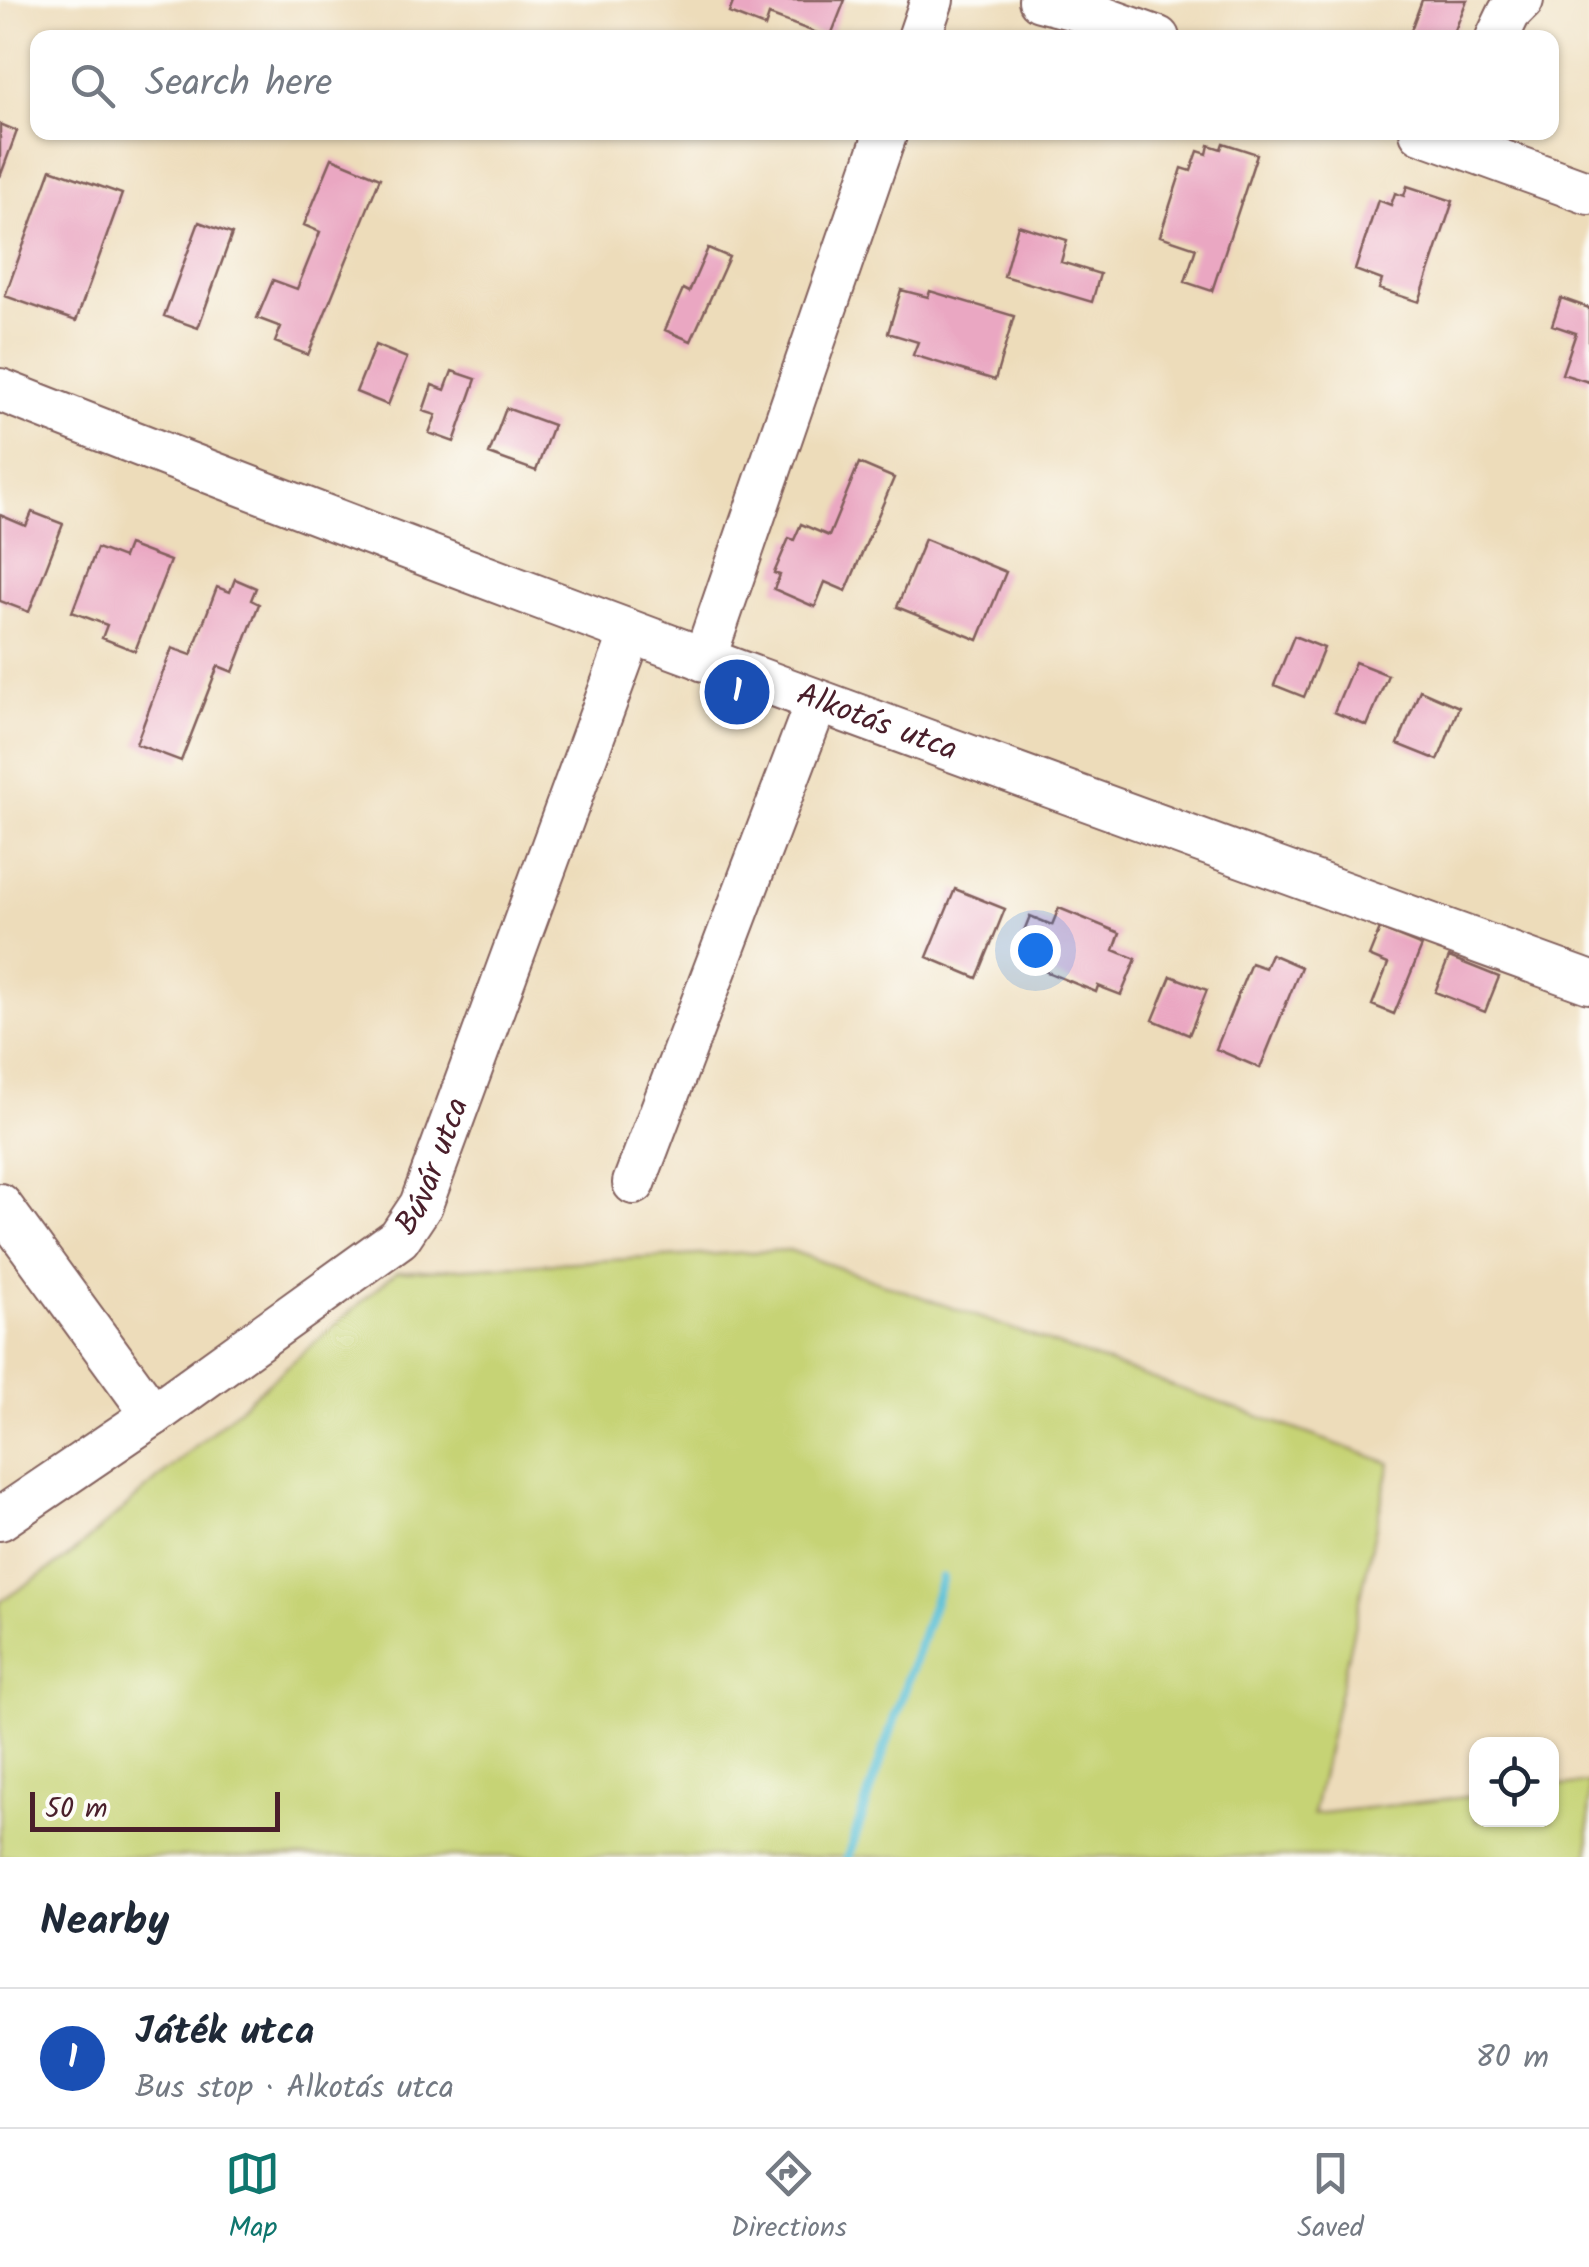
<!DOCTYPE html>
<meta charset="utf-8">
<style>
body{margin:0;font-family:Kalam,sans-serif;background:#f2f2f3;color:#1f2937}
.controls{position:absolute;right:30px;bottom:30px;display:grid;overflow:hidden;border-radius:20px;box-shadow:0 2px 8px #0004}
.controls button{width:90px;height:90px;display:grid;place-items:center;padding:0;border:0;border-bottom:2px solid #e0e1e3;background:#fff;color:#1f2937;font:50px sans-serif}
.scale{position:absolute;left:30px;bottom:25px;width:250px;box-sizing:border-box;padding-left:10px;border:5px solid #4a1f2b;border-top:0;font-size:28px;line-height:35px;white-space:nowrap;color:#4a1f2b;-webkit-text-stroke:8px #fdfcf7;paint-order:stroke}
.you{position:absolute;left:1035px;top:950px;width:35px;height:35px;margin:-25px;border:8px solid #fff;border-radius:50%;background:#1a73e8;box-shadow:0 0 0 15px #1a73e833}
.badge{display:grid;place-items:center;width:65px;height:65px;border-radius:50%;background:#0f766e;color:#fff;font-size:32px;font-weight:700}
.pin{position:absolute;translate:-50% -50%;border:5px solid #fff;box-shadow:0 2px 10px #0006}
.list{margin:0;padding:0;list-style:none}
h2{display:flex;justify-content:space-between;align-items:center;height:130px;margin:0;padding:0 40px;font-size:42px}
h2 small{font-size:32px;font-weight:400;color:#747a83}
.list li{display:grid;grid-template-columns:65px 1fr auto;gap:30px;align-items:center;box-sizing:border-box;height:140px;padding:0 40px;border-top:2px solid #e0e1e3}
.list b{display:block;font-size:38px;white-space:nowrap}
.list p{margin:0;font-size:32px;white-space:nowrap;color:#747a83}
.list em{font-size:32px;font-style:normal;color:#747a83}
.icon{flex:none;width:55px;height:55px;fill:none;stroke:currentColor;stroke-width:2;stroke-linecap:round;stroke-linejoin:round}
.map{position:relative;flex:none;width:1589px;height:1857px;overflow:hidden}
.search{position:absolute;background:#fff;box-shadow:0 2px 8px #0004;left:30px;right:30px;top:30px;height:110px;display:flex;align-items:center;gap:25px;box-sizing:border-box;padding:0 35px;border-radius:20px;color:#747a83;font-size:38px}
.sheet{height:270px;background:#fff}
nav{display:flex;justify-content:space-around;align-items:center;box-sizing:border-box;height:140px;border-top:2px solid #e0e1e3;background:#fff;font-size:28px;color:#747a83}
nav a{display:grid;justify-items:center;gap:5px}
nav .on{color:#0f766e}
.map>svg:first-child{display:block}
</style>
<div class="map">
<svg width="1589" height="1857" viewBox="0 0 1589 1857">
<rect width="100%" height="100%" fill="#fdfcf7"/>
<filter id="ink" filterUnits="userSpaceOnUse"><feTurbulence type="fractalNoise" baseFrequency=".01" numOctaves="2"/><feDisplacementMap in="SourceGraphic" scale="20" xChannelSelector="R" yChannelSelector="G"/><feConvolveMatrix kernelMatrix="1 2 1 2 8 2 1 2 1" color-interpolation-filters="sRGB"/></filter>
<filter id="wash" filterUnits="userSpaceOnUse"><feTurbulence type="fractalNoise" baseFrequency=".0048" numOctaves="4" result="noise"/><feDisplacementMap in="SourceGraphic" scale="40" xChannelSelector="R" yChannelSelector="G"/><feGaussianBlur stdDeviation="2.25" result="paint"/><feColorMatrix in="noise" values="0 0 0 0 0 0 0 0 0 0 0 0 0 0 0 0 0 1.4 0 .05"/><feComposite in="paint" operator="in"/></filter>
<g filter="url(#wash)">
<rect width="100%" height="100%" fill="#eddcba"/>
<path fill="#c6d374" stroke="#887950" stroke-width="2.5" d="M789,1250L1390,1463L1313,1814L1476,1796V1820H1552V1787L1589,1783V1857H0V1602L68,1557L396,1272Z"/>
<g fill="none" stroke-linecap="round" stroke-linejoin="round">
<path stroke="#56bed4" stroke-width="10" d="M848,1857L942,1578"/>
</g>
<g id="blocks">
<path fill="#eaa7c2" d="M734,0H845L830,38L769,15L765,27L729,13Z
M1422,0H1467L1452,38H1408Z
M0,124L17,131L0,177Z
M1223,143L1257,154L1212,291L1185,282L1196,248L1160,236L1182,168L1191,171L1198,151L1207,154L1209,145L1221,149Z
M332,158L380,178L308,355L275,342L281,327L257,318L273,280L297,289L320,232L304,225Z
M51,169L122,194L76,321L5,296Z
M1407,186L1453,201L1419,302L1379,289L1382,280L1355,270L1378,200L1391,205L1395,193L1404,196Z
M199,222L232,234L198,328L164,316Z
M1018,225L1067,240L1061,262L1100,274L1092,302L1004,276Z
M708,248L729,257L691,341L665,330L683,289L689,292Z
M901,290L928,297L930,291L1014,316L995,380L913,355L918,342L888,333Z
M1561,298L1589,308V382L1562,374L1576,333L1552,325Z
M375,345L407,358L388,405L356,392Z
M452,371L476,379L454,442L429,433L436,415L423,411L432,385L445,390Z
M506,408L553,425L536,471L489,454Z
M859,463L894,478L846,591L825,582L815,607L774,589L780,575L774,573L789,538L794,540L801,524L829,536Z
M32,512L63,524L29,612L0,601V515L26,526Z
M925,539L1006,572L978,640L897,607Z
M128,545L170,561L135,651L102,638L107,625L72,612L97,548L123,558Z
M235,579L256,588L251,600L259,604L233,672L218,666L181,761L136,744L172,648L191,655L217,587L230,592Z
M1294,636L1324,648L1304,697L1274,685Z
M1355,662L1388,675L1367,726L1334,712Z
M1420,690L1459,707L1438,760L1398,744Z
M955,889L1005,909L977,978L927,957Z
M1059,908L1120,933L1114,950L1136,959L1121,995L1098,986L1096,992L1035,967L1037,962L1015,953L1030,916L1052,925Z
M1380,929L1422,946L1394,1014L1372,1005L1388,964L1369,956Z
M1271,954L1301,967L1260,1068L1216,1049L1251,963L1265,968Z
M1449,957L1499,977L1485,1012L1435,992Z
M1171,976L1207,990L1189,1035L1153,1020Z"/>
</g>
</g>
<g filter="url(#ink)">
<use href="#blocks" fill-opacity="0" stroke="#83615d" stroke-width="2.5"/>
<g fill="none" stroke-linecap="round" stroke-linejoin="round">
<defs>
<g id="minor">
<path d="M1040,0L1086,12L1158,38"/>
<path d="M919,38L932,0"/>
<path d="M1497,38L1509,13L1522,0"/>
<path d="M1421,132L1589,193"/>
<path id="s1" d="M0,390C526,598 1058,789 1589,982"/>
<path d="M704,660L886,132"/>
<path d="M634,1183L817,701"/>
<path d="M0,1205L153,1415"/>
<path id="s2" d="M0,1519L153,1415L399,1238L421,1205L631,633"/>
</g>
</defs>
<use href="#minor" stroke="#83615d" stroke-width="46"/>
<use href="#minor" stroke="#fff" stroke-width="42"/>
</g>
</g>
<g text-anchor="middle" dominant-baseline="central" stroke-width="9" stroke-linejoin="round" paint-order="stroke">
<g font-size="32" fill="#4a1f2b" stroke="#fdfcf7">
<text stroke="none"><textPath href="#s1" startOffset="938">Alkotás utca</textPath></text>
<text stroke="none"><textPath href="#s2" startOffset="568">Búvár utca</textPath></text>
</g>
</g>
</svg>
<div class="controls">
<button><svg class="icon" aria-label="locate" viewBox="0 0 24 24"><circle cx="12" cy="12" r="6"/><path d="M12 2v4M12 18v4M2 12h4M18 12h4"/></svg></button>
</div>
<div class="scale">50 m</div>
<div class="you"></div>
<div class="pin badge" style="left:737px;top:692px;background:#1a4fb4">1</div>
<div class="search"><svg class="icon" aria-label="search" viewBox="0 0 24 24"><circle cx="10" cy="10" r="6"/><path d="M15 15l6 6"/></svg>Search here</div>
</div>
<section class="sheet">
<h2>Nearby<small></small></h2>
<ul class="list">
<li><span class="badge" style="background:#1a4fb4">1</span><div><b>Játék utca</b><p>Bus stop · Alkotás utca</p></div><em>80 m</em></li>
</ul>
</section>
<nav>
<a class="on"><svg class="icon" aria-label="map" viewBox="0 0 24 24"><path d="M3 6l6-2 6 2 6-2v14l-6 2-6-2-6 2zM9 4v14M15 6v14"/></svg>Map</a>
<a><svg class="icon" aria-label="directions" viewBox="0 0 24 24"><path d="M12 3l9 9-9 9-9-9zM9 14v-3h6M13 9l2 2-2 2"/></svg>Directions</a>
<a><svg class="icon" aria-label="saved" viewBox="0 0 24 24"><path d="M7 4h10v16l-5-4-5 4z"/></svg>Saved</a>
</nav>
